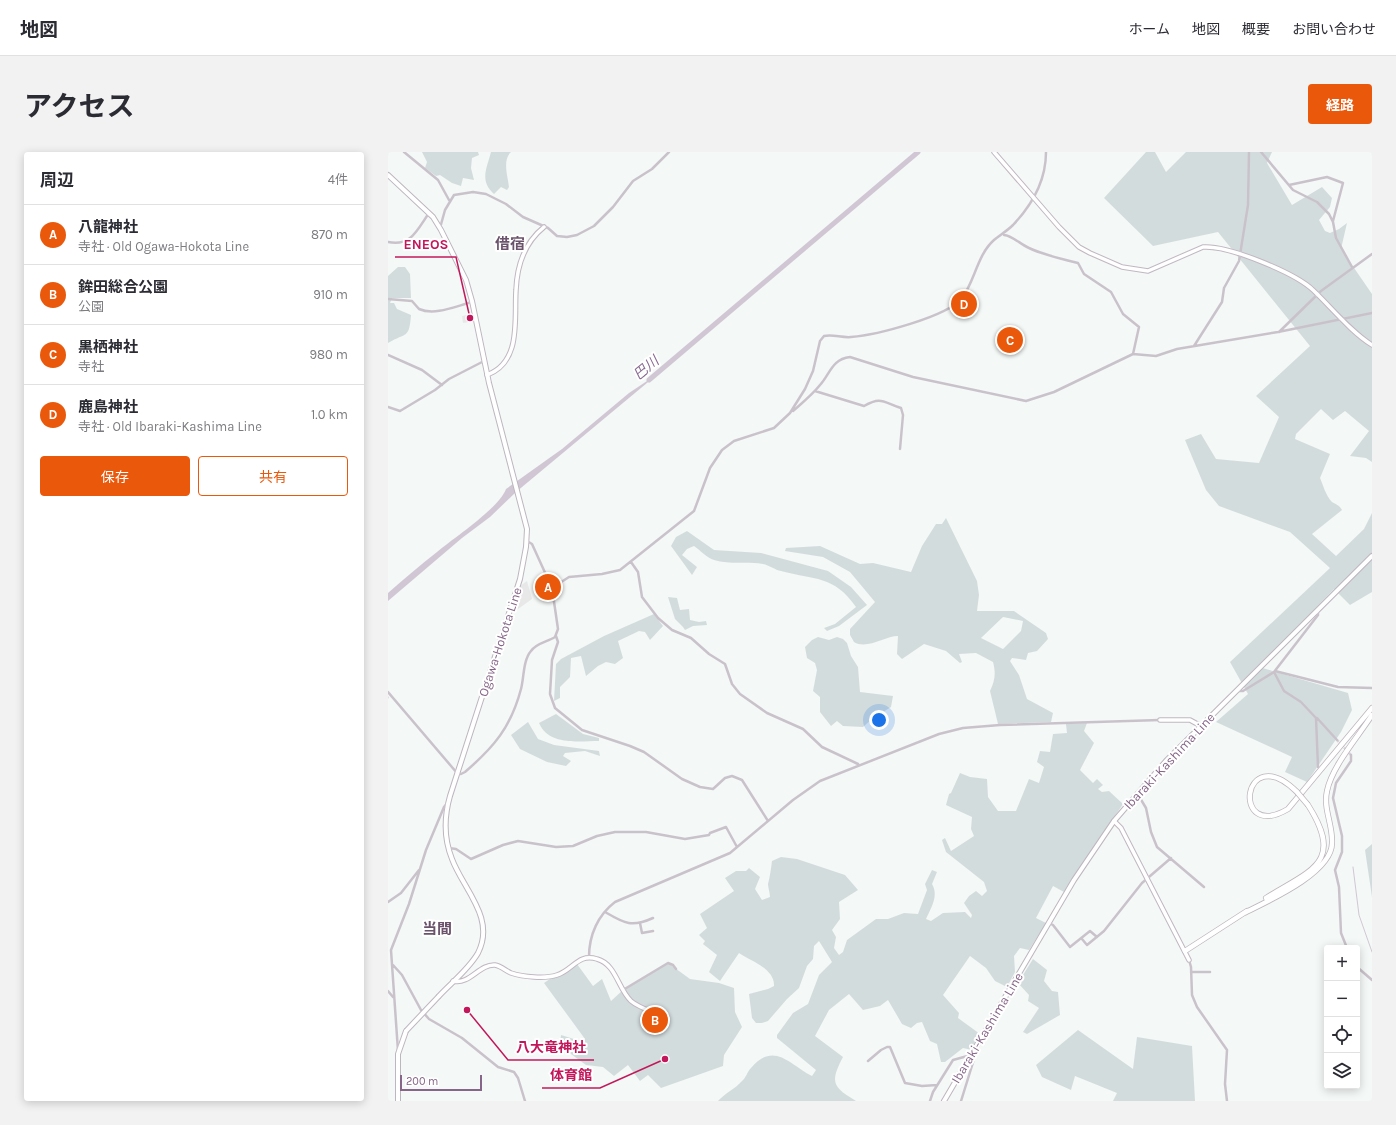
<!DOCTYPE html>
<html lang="ja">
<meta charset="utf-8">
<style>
body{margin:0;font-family:Karla,"Noto Sans JP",sans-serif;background:#f2f2f3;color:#2b2b33}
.controls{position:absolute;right:12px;bottom:12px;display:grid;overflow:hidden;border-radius:4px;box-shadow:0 2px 10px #0003}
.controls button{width:36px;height:36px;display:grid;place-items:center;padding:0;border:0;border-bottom:1px solid #e1e1e2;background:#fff;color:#2b2b33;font:20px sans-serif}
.scale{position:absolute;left:12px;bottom:10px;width:82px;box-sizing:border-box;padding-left:4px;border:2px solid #866588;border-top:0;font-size:11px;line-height:14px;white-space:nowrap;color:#866588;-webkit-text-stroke:3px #fff;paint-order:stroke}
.you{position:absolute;left:491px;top:568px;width:14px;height:14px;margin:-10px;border:3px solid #fff;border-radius:50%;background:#1a73e8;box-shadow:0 0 0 6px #1a73e833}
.badge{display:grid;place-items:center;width:26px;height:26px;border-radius:50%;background:#ea580c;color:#fff;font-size:13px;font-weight:700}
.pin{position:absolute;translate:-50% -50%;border:2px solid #fff;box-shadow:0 1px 4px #0006}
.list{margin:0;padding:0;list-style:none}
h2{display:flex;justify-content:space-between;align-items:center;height:52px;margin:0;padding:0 16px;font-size:17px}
h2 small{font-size:13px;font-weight:400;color:#7c7c81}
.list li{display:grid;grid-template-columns:26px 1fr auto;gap:12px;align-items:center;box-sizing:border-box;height:60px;padding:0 16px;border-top:1px solid #e1e1e2}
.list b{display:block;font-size:15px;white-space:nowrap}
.list p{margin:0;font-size:13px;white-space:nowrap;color:#7c7c81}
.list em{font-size:13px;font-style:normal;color:#7c7c81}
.actions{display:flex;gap:8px;padding:12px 16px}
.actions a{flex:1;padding:9px 0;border:1px solid #ea580c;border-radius:4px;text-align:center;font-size:14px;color:#ea580c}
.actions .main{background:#ea580c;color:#fff}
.icon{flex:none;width:22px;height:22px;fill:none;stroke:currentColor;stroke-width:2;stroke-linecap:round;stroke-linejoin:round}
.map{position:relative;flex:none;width:984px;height:949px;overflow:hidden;border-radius:4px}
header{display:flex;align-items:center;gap:24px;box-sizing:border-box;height:56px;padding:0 20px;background:#fff;border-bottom:1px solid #e1e1e2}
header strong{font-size:19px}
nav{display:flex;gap:22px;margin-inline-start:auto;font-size:14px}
.intro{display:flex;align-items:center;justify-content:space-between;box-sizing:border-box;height:96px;padding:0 24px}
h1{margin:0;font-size:28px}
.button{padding:10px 18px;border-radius:4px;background:#ea580c;color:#fff;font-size:14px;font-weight:700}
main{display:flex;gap:24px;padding:0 24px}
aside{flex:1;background:#fff;border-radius:4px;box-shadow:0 2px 10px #0003}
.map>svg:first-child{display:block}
</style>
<header>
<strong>地図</strong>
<nav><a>ホーム</a><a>地図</a><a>概要</a><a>お問い合わせ</a></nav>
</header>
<div class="intro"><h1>アクセス</h1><a class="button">経路</a></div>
<main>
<aside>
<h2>周辺<small>4件</small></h2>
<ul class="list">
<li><span class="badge">A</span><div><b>八龍神社</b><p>寺社 · Old Ogawa-Hokota Line</p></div><em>870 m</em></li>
<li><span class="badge">B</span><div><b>鉾田総合公園</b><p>公園</p></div><em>910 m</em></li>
<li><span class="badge">C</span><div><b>黒栖神社</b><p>寺社</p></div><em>980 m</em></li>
<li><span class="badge">D</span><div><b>鹿島神社</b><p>寺社 · Old Ibaraki-Kashima Line</p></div><em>1.0 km</em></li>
</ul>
<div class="actions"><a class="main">保存</a><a>共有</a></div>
</aside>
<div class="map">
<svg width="984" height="949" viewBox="0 0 984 949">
<rect width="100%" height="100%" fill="#f4f8f6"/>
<path fill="#e8e8e9" d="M85,162L86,169L75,171L74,164Z
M139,429L144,447L123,462L132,434Z"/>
<path fill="#d3dcdd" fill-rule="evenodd" d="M34,0H90L91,3L84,6L83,16L86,28L75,26L73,34L64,31L52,23L48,24L37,16L39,10Z
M103,0H123C114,8 120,25 121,35L119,38L113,35L106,42C91,29 99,16 103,0Z
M758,0H767L778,20L798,0H884L879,11L904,53L934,35L944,46L942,55L931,68L937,79L942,81L951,77L959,71L953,97L984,142V310L978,306L962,304L981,279L957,259L945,268L933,257L908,282L907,287L942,302L932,326C935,333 938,344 944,350C949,353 951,353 954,358L924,382L948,404L976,377L984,361V440L962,453L946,437L871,515L960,541L964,558L953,580L919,630L897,620L904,605L828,570L860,542L842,510L942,416L902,380L831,354L818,338L797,288L813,282L828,307L871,311L891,265L868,244L922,194L830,80L765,94L716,46Z
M10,115H17L22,122L23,146H4L2,151H6L9,157L23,163C21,187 19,180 0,191V124Z
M558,366L589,429L591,443L589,459H626L658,481L660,487L649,499L640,501L638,508L624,506L622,509L631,523L639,547L665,561L663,570L610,572L602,539C607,529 608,521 605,510L588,501L571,502L574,510L572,511L558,499L536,492L514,507L509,502L510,484C497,484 479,498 466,490L462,483V477L487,450L462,420L435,405L397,399L398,396L432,394L472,412L485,411L523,420L534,394L548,372H554ZM615,465L635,469L633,479L615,497L593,486Z
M299,379L326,398L373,401L440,419L463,435L479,453L451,474L439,479L436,476L447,472L468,455C446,423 426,428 393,419C387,418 381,413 375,412C359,409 342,413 326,408C319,406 312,398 306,394L299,397L294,403L309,415L304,423L283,394L288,385Z
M280,445L289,446L292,458L301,457L302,468L311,470L318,469L319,473L305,474L297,478L295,475L287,467Z
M266,462L275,474L262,488L257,480L251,479L230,489L235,506L227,512L218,510L210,514L198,524L193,504L183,506L182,525L172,535V546L166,549L168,512L173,507L216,484Z
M430,485L441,488L449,485L455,487L459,491L463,504L470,515L472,540L505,544L503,555L484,567L475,575L455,574L449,569L443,574L432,560V545L425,539L429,518L427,511L419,506L417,495L424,488Z
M168,562L195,582L211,586V589C191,589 161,594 151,571Z
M140,570L150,587L166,593L211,599L212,604L197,599L177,601L175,604L183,609L178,614L159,610L132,597L123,583Z
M699,571L696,579L706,591L692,618L705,631L709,627L715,633L710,637L714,640L721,639L735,652L676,740L665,734L648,766L658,771L641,798L632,796L626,804L627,820L619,835L607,829L598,816L582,804L555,843L571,861L570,866L592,882L584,898L575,896L557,910H553L549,892L542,889L534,870L529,871L523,876L514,872L500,848L492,854L475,858L461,842L441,858L427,884L455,905C442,930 444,935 468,949H330C337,941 347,937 354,929C358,926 359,920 363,916C386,889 401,912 424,924L428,918L389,886V883L405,861L420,852L431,823L444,810L431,789L426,794L425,807L419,814L411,836L399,847L380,869L374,871H368L364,866L361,842L380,837L386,834C387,817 363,809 351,801L332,829L321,820L329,803L315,792L317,789L311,783L319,776L312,762L346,739L337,726L348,719H358L361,716L372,725L367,737L374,748L382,745C382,741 380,735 380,732C382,724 383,717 384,709L393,705L409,707L457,723L470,738L451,750L452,767L444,778L448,785L446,796L451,803L455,800L459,788L488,767H500L516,761L530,762L539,738L537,732L544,718L549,720L544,732C551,744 543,756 538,767L543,769L555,761L577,760L583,766L584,763L576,751L581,744L588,739L594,744L599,739L596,730L558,700L554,688L557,686L563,699L586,684L583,677L584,665L558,653L561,642L563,641L572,621L582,625L599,627L600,645L610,659H628L641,627L651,631L656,615L649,610L652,599L662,600L665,582L679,581L678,572Z
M984,692V745L977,698Z
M645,807L659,818L656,829L664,839L670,840L672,863L639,882L635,880L651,856L640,849L641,843L630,831Z
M280,811L302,827L331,831L346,836L347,860L354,875L336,903L335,914L273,936L260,923L252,929L240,913L226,924L215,915L198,913L172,894L173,883L189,888L197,887L156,831L162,827L174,823L189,812L205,834L214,827L223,849L235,838Z
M690,878L745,917L749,885L804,894L807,949H725L729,941L687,924L683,938L654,925L648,913Z"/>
<path fill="#d1c7d4" d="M271,221L128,340L102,365L74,386L0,449V441C16,427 32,413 49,400C67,385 111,356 118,337L174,297L241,241Z"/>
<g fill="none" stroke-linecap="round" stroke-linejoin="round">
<path stroke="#d1c7d4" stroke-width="1" d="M0,546V545
M965,715L971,763L984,800"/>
<path stroke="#d1c7d4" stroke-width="5" d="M261,228L530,0"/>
<path stroke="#d8d3da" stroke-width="2.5" stroke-dasharray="2.5 1" stroke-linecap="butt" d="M949,588L963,603"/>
<defs>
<path id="secondary" d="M606,0L671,75L691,95L702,101L734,115L760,119L815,95C840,93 907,121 925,138C943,155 963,180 984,193
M99,223C134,210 126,167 128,138C129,114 136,91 156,75
M772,568H802L813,574
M726,669L733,676L801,808
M65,829C82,833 91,812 107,813C113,814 118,819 123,821C135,825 157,827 169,823C185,818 190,801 209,807C228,812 230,837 243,849C251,856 266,860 276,865"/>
<path id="primary" d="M0,23L45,65L53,78L78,128L84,149L101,231L139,377L138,395L132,427L62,644C56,665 56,687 64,707C75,737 108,766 90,801C81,817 63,831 51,844
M10,949V902L18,879
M556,949L686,728L726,669L778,609L984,404"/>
<path id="highway" d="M909,640C854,586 842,691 900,657L984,556
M878,746C923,718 957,711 920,653
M856,761C880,749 944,721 944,691C945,673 935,657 939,639C944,614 970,585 984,563
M797,799L859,759"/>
</defs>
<use href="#secondary" stroke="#c1b7c1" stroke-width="5.5"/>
<use href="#primary" stroke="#beb6bf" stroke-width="6"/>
<use href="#highway" stroke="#bdb5bd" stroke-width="6"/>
<path stroke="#cac2cb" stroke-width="2.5" d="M16,0L50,28L61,48
M873,0L905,38L929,50L941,62L945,70L948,86L964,115
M901,33L939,25L955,31L945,69
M52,76L57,58L66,43L85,40L98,42L118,52L135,65L160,76L169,84L179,85L189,83L206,74L225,55L245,29L264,17L281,0
M616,83C625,84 632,92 641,96C656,103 673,107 690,111L696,122L723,140L735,162L751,175L745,202
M0,90C23,95 29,78 41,61
M0,147L24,149L31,157C47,164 68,154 84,150
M891,180L933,139L984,102
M806,194L834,150L836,136L851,109L860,53L861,0
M0,203L34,218L54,233
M427,239L476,254C493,244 495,250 513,256L515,263L512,297
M0,255L12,259L47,238L61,227L96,209
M405,259C414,251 424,243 432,233C442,222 444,207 462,205L525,225L638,249L666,240L745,202L768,204L789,197L890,180L984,161
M243,410L250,420L254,445L270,466L284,478L303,486L321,502L337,512L344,532L352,542L379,561L415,577L434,595L470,612
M164,436L181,425L214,422L232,418L306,359L322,316L334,298L346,289L386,276L402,261L417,237L425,219L432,189L436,184C445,182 454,186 463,185C488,183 559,165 574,146C587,129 589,103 606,88C612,83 619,79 625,73C644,53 658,28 658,0
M168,484L170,490L164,508L162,542L167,556L194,578L242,594L256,600L294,627L312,635L325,637L337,626L344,624L354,628L380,669
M887,519L950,535L984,536
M886,520L896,539L913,550L928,566L930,615
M849,539H855L886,520L930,463V459
M0,540L69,621L73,622L77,620C106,595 123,575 133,537C136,526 135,508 143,499C148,491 159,490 167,485L170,477L164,436L144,392L139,389
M929,566L949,588
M749,641L758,656L763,680L769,695L816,735
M61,696L68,697L83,707L115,693L130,689L168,695L185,694L209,684L227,680H258L297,687L321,683L322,681L338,675L349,695
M0,750L13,741L31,718
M217,760C236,771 243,776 265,766
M252,771L254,781L265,779
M661,771L665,773L682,795L702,779L709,785
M694,787L699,793L716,779L754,731L783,706
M959,796L953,781L951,735L947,718L954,700V684L945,646L948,631L963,609V603
M201,805C201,783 210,763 227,750L342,701L405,648L432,629L551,582L575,576L612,573L772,568
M801,808L803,815L804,843L809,855L839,898L837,932L839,949
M5,813L14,823L33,858L41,867L74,886L110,915L126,920L130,926L137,949
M969,815L984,828
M803,820H822
M235,838L280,811L285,813L288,817
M0,839L5,845
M10,899L3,798L21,752L38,698L56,655L60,650
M480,909L493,898L499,895H502L517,931L534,934L549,933
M542,949L545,940L565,908L583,903
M573,949L587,904L584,902"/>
<use href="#secondary" stroke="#fff" stroke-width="3.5"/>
<use href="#primary" stroke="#fff" stroke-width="4"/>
<use href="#highway" stroke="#fff" stroke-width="4.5"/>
<defs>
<path id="primary-bridge" d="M18,879L51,844"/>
<path id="highway-bridge" d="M909,640L920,653"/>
</defs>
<use href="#primary-bridge" stroke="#beb6bf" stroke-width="6" stroke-linecap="butt"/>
<use href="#highway-bridge" stroke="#bdb5bd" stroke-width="6" stroke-linecap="butt"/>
<use href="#primary-bridge" stroke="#fff" stroke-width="4"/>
<use href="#highway-bridge" stroke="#fff" stroke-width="4.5"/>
</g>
<g text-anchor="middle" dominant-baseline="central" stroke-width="4" stroke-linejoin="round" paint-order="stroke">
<g font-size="13" fill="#866588" stroke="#fff">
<text transform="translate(112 490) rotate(-72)">Ogawa-Hokota Line</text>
<text transform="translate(781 609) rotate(-47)">Ibaraki-Kashima Line</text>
<text transform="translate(599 876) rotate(-59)">Ibaraki-Kashima Line</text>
</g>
<g font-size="14" font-style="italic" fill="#896a92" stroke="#fff">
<text transform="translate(258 216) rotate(-40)">巴川</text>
</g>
<g font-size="15" font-weight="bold" fill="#6b536c" stroke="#fff">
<text x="122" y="92">借宿</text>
<text x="49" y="777">当間</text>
</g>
</g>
<path fill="none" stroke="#c2185b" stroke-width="1.5" d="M82 166L68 105H7M79 858L120 908H206M277 907L212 936H154"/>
<g fill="#c2185b" stroke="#fff" stroke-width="1.5">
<circle cx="82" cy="166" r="4"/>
<circle cx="79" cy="858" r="4"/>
<circle cx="277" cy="907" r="4"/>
</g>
<g font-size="14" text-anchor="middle" font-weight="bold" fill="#c2185b" stroke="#fff" stroke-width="4" stroke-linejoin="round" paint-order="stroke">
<text x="38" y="97">ENEOS</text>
<text x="163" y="900">八大竜神社</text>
<text x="183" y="928">体育館</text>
</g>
</svg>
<div class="controls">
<button>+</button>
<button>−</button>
<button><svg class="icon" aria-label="locate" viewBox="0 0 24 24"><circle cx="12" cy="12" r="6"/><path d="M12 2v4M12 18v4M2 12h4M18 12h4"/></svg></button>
<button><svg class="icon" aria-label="layers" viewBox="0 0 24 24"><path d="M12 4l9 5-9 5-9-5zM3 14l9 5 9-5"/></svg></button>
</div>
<div class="scale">200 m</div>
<div class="you"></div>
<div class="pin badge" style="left:160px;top:435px">A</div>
<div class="pin badge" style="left:267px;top:868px">B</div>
<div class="pin badge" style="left:622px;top:188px">C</div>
<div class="pin badge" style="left:576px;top:152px">D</div>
</div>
</main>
